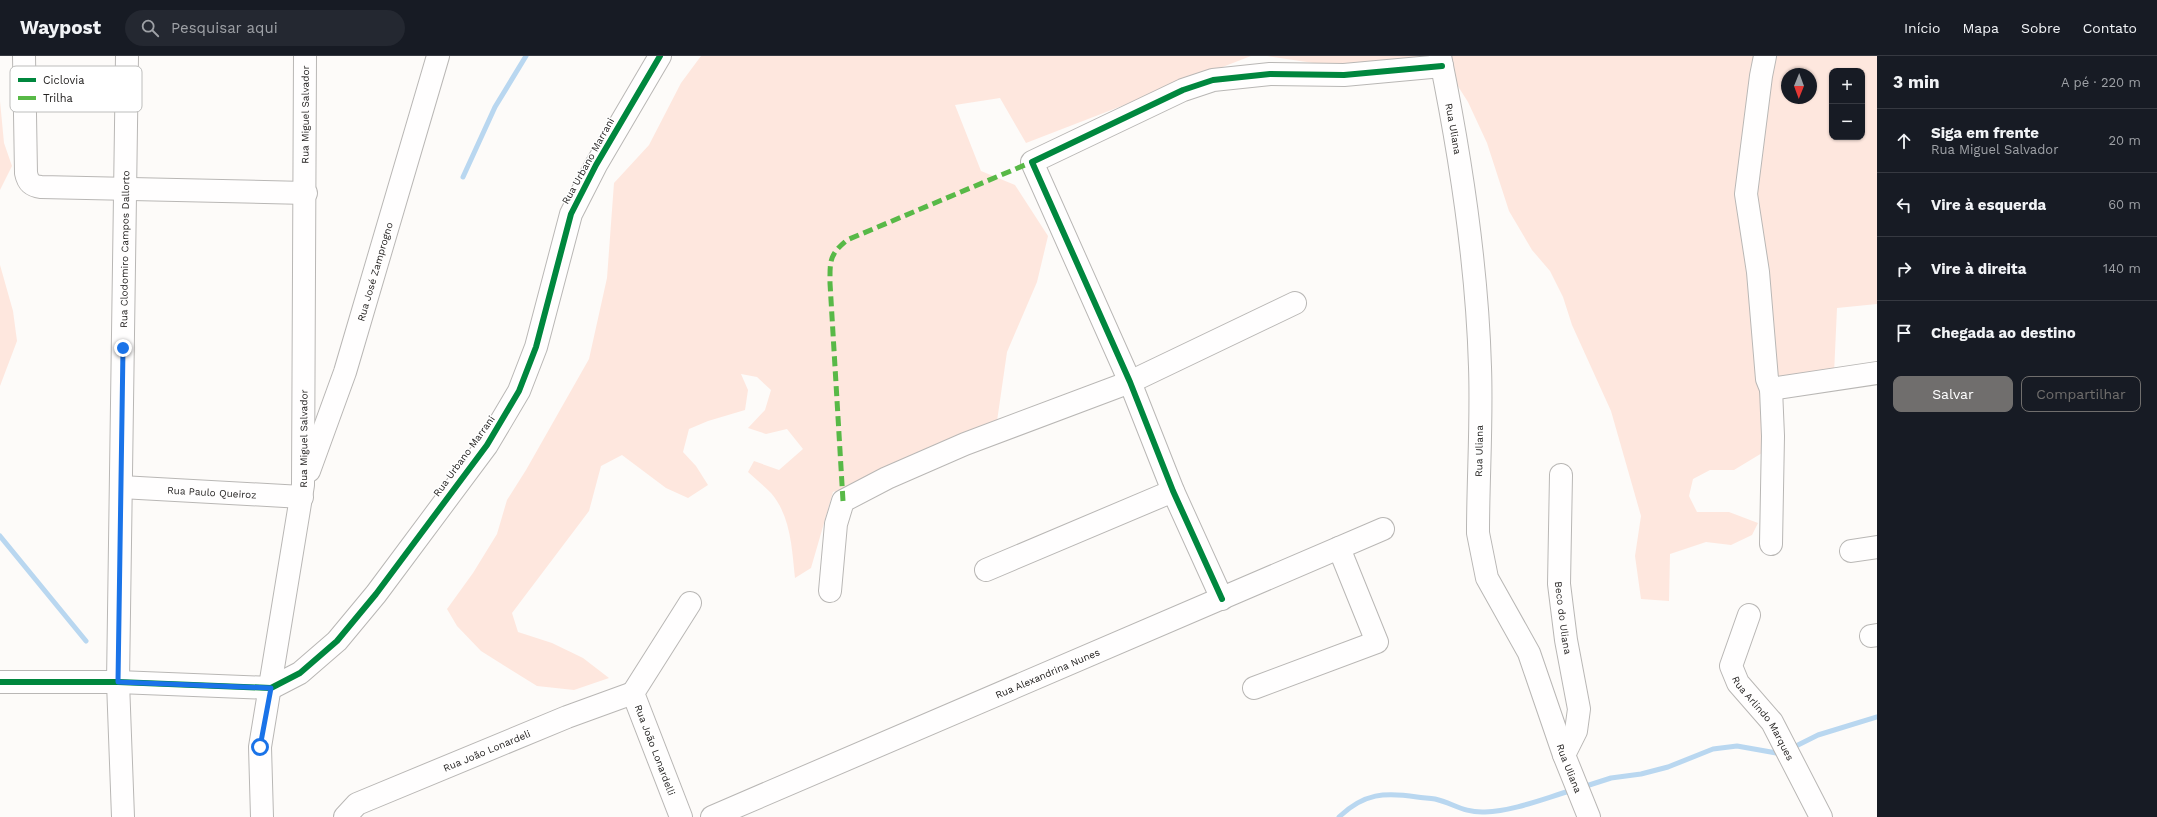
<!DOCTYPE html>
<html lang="pt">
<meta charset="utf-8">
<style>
body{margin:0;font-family:"Work Sans",sans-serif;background:#242831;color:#f1f3f6}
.controls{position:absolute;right:12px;top:12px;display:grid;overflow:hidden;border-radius:8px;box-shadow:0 1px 3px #0004}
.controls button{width:36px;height:36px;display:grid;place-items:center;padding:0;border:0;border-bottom:1px solid #363941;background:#171b24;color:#f1f3f6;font:20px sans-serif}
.compass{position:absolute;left:1781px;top:12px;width:36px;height:36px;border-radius:50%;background:#171b24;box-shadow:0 1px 3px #0004;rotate:181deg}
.stop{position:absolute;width:12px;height:12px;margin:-9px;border:3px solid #1a73e8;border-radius:50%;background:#fff}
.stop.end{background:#1a73e8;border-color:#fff;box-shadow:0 1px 4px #0008}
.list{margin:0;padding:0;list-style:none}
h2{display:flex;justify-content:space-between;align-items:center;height:52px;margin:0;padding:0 16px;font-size:17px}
h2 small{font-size:13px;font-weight:400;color:#9ea1a6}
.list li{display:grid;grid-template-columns:26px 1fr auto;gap:12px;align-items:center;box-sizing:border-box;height:64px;padding:0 16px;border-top:1px solid #363941}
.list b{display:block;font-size:15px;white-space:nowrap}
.list p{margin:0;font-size:13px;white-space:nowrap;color:#9ea1a6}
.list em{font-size:13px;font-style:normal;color:#9ea1a6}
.actions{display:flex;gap:8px;padding:12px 16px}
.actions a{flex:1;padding:9px 0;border:1px solid #706e6d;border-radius:8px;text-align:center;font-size:14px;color:#706e6d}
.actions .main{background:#706e6d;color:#fff}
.icon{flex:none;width:22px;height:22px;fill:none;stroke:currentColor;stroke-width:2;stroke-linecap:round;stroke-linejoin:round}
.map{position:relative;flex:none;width:1877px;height:761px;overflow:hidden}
header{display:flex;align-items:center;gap:24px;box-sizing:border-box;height:56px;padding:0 20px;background:#171b24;border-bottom:1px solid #363941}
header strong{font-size:19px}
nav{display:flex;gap:22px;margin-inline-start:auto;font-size:14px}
.search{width:280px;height:36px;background:#242831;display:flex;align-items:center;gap:10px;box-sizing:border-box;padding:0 14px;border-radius:22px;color:#9ea1a6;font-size:15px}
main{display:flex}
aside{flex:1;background:#171b24}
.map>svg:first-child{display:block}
</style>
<header>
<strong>Waypost</strong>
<div class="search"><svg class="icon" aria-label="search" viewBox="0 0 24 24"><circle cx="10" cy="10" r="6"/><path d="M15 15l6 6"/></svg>Pesquisar aqui</div>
<nav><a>Início</a><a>Mapa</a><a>Sobre</a><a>Contato</a></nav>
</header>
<main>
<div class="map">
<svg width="1877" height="761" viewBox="0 0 1877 761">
<rect width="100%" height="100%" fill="#fdfbf9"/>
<path fill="#fee7de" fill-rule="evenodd" d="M701,0H1251L1026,87L1000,42L955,49L981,115L1015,129L1048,180L1037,226L1007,296L996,372L892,416L833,436L811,512L795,522C792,494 791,460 771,437C764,430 756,423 748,416L754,405L779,414L803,393L787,373L766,378L748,372L765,354L771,334L757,321L741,318L748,334L745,354L708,365L689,373L683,396L696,410L708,429L688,442L666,432L622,399L601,410L589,455L512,557L518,576L552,587L583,602L609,622L574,634L537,630L481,595L457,570L447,553L473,517L497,478L507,444L526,414L589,303L607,222L614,127L649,89L681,27Z
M1267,0H1877V248L1837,252L1834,318L1779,337L1767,394L1734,414H1710L1693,423L1689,440L1697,456H1729L1758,467L1752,479L1731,489L1706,486L1670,498L1669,545L1641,543L1635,500L1641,460L1611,355L1572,269L1563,241L1550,215L1532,194L1509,155L1487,87L1468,46L1454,24L1387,18ZM1832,15H1862V81H1832ZM1787,18H1811V42H1787Z
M0,45L4,87L12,110L0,134Z
M0,209L13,255L17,285L0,330Z"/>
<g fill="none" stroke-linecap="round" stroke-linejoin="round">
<path stroke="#b9d7f0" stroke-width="5" d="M463,121L495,51L526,0
M0,480L86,585
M1792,692L1818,679L1877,661
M1583,731L1611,722L1641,718L1668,711L1713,693L1737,690L1782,698
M1339,761C1364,737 1385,736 1417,741C1423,742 1429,742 1435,743C1453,747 1463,757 1485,756C1514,755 1545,742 1573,734"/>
<defs>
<g id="minor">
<path d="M24,0L26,117C28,127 32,130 41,131L306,137"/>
<path id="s1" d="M1440,0C1461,103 1477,206 1480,311C1482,366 1478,422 1478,477L1487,522L1529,597L1564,699L1589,761"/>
<path d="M1765,0L1761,20L1746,138L1758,216L1767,323L1771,333L1877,317"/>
<path id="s2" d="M309,415L345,316L438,0"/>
<path id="s3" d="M1561,419L1559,528L1566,584L1579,653L1576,675L1564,699"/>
<path id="s4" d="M121,431L302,441"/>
<path d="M1771,488L1773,380L1771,333"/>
<path d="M1851,495L1877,491"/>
<path d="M986,514L1173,435"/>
<path d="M830,535L836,468L843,445L887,422L965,388L1130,326L1295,247"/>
<path d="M1222,543L1173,435L1130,326L1032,106L1183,34L1213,24L1270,18L1344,19L1442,10"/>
<path id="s5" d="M1749,559L1731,610L1738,627L1772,666L1821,761"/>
<path d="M1871,580L1877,579"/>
<path d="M0,626H118L271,632L300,617L337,585L376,538L487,389L519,335L536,291L571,158L596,109L660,0"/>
<path d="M1254,632L1377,586L1339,492"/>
<path id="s6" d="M123,761L118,626L127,0"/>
<path id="s7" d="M262,761L260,691L303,429L305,0"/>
<path id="s8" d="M345,761L357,748L567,661L633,637"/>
<path d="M681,761L633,637L690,547"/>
<path id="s9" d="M712,761L1383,473"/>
</g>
</defs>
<use href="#minor" stroke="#b9b7b5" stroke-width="24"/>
<use href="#minor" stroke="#fffefe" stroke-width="22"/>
<path stroke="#58b947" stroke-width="5" stroke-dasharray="10 5" stroke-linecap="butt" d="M843,445L830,227C830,205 829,199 847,184L1032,106"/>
<defs>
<path id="cycleway" d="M1222,543L1173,435L1130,326L1032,106L1183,34L1213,24L1270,18L1344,19L1442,10
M0,626H118L271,632L300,617L337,585L376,538L487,389L519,335L536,291L571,158L596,109L660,0"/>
</defs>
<use href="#cycleway" stroke="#fff" stroke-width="8"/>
<use href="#cycleway" stroke="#00873e" stroke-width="6"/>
</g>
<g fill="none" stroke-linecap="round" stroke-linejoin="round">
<path stroke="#1a73e8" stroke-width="5" d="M123,292L118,626L271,632L260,691"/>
</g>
<g text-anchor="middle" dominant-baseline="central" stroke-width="3" stroke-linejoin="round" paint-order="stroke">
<g font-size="10" fill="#242221" stroke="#fff">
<text stroke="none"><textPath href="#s7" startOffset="706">Rua Miguel Salvador</textPath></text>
<text stroke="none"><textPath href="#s1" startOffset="74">Rua Uliana</textPath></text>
<text transform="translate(588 105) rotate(-61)">Rua Urbano Marrani</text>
<text stroke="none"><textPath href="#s6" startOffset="568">Rua Clodomiro Campos Dallorto</textPath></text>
<text stroke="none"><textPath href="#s2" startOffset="210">Rua José Zamprogno</textPath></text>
<text stroke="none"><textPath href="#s7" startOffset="382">Rua Miguel Salvador</textPath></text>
<text transform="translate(1479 395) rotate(-89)">Rua Uliana</text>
<text transform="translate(464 400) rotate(-54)">Rua Urbano Marrani</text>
<text stroke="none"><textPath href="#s4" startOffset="91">Rua Paulo Queiroz</textPath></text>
<text stroke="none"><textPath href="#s3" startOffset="143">Beco do Uliana</textPath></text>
<text stroke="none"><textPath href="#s9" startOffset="365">Rua Alexandrina Nunes</textPath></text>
<text stroke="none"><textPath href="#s5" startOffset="116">Rua Arlindo Marques</textPath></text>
<text stroke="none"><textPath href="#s8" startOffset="158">Rua João Lonardeli</textPath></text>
<text transform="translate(655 694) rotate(69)">Rua João Lonardelli</text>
<text stroke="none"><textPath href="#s1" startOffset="734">Rua Uliana</textPath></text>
</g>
</g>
<rect x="10" y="10" width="132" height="46" rx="6" fill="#fff" stroke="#bdbdbc" stroke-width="1"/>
<rect x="18" y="22" width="18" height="4" fill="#00873e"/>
<rect x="18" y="40" width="18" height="4" fill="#58b947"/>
<g font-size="11" fill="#242221">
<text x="43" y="28">Ciclovia</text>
<text x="43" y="46">Trilha</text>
</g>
</svg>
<div class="controls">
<button>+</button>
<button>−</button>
</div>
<svg class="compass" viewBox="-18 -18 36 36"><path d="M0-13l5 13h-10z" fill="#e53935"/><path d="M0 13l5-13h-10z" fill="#9ea1a6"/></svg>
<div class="stop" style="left:260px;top:691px"></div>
<div class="stop end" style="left:123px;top:292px"></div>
</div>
<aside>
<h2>3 min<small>A pé · 220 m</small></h2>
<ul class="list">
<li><svg class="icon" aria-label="ahead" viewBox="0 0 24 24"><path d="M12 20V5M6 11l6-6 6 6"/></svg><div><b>Siga em frente</b><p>Rua Miguel Salvador</p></div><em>20 m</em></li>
<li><svg class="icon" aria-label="left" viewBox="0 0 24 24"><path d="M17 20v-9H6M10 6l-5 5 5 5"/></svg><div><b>Vire à esquerda</b></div><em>60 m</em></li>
<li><svg class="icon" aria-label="right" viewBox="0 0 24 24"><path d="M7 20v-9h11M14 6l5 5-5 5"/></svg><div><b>Vire à direita</b></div><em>140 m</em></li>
<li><svg class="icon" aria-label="arrive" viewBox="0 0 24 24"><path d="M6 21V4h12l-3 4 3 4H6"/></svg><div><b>Chegada ao destino</b></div></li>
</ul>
<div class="actions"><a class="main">Salvar</a><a>Compartilhar</a></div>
</aside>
</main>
